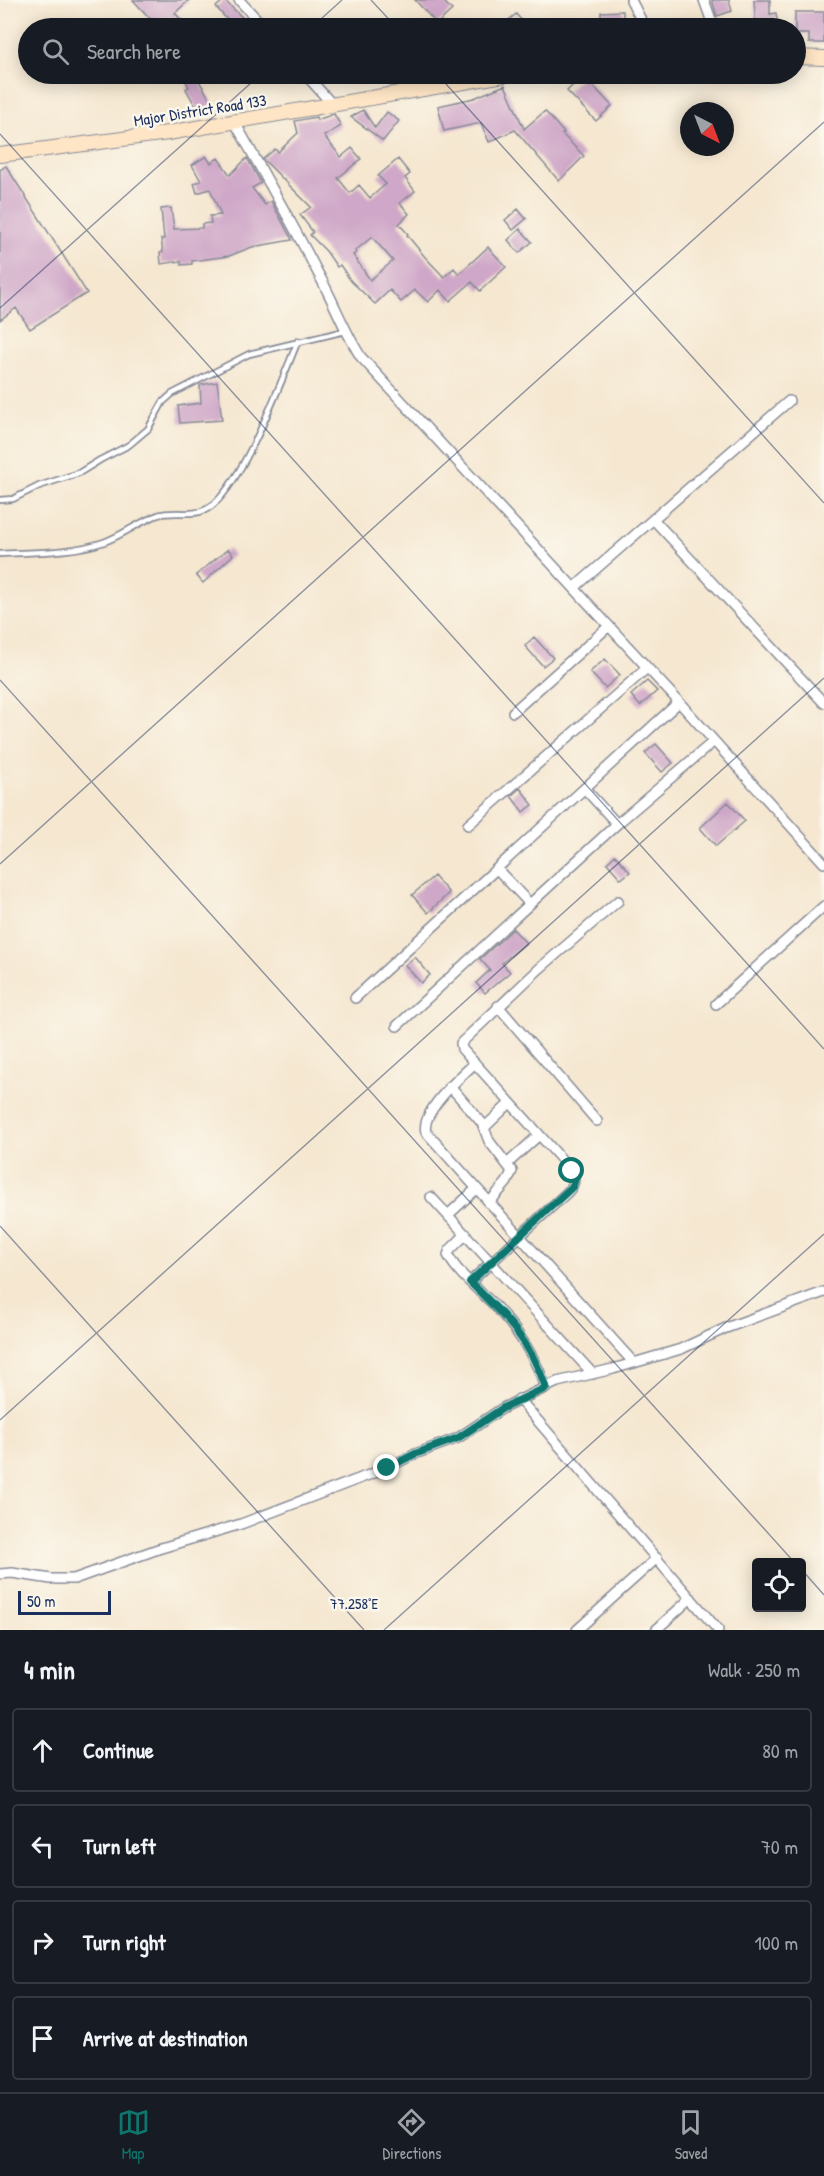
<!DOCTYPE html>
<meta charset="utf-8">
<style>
body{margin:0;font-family:"Patrick Hand",sans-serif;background:#242831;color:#f1f3f6}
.controls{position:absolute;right:18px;bottom:18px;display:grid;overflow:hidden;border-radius:6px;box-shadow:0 3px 15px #0003}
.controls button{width:54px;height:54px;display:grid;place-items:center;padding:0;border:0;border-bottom:2px solid #363941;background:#171b24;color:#f1f3f6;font:30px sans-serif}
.compass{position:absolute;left:680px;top:102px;width:54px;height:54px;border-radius:50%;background:#171b24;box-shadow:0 3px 15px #0003;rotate:138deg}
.scale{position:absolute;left:18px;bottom:15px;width:93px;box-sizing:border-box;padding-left:6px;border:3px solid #1b2f5e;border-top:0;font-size:16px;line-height:21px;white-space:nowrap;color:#1b2f5e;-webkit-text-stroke:4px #fbf7ec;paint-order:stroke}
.stop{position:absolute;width:18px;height:18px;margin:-14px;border:4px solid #0f766e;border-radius:50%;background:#fff}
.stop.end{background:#0f766e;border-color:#fff;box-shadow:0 2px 6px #0008}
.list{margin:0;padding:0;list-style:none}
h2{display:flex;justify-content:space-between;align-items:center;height:78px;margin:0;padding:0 24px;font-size:26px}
h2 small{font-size:20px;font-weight:400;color:#9ea1a6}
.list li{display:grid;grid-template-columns:39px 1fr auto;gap:18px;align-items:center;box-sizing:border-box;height:84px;margin:0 12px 12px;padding:0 12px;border:2px solid #363941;border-radius:6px}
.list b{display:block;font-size:22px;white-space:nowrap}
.list em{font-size:20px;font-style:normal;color:#9ea1a6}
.icon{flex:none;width:33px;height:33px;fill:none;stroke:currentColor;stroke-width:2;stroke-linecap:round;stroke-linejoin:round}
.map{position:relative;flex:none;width:824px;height:1630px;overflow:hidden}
.search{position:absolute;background:#171b24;box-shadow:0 3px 15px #0003;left:18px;right:18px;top:18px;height:66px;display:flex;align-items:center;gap:15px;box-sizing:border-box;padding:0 21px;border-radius:33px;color:#9ea1a6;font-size:22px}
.sheet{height:462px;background:#171b24}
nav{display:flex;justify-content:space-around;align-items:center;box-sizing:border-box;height:84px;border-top:2px solid #363941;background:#171b24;font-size:16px;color:#9ea1a6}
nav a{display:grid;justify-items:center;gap:3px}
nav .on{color:#0f766e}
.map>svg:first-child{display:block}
</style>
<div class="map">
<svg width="824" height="1630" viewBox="0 0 824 1630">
<rect width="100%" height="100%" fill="#fbf7ec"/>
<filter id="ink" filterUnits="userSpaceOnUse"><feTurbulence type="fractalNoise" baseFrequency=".0167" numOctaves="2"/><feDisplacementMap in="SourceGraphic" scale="12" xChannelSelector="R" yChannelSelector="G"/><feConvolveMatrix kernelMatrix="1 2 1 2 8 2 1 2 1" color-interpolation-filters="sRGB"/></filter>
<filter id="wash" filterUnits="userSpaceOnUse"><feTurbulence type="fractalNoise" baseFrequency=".008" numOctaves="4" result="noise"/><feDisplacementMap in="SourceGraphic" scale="24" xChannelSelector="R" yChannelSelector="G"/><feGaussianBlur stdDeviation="1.35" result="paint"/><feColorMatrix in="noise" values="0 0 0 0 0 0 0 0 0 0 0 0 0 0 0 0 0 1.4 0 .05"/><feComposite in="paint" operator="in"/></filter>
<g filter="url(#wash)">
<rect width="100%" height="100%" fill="#f5e7d0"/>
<g id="blocks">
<path fill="#cfa7c8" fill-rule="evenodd" d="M133,0H189L175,13L189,28H159Z
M224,0L247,22L240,28H226L231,24L216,7Z
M415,0H442L452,10L437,24Z
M712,0H729L732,11L717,16Z
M754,0H770V14L776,13L778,28H756Z
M623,11V24L601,25V12Z
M795,12H824V43H809V34H795Z
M516,14L528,28H499Z
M182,74H195L214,106L200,114L186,89L189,87Z
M583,75L612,106L596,121L567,91Z
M505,85L524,129L545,111L564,133L562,134L584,156L559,181L515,130L489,142L481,123L444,131L438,106L474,98Z
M363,110L375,128L387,112L399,121L383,141L351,117Z
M334,114L341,126L324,136L341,157L352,148L361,159L338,178L350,193L359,185L370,198L386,184L378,176L398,159L410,174L405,178L415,191L400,203L409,214L399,224L408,234L407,235L425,257L444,277L454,268L459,274L488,247L506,267L480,291L472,282L450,301L440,290L428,302L415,290L401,302L390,290L375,304L351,281L340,265L337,267L326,251L310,235L313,232L300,215L311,207L263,159L275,149L278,152L298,133L295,121L316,117L317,120ZM372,237L393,261L370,280L353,255L356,253L355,251Z
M206,156L211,163L218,158L230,175L247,158L261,183L252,188L265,205L271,201L292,240L252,247L229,256L192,261V264L181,265V261L161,264L160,253L163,252L161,239H164L161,209L171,208L174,229L202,228V224L211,223L210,216L221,215L210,189L197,193L194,183L201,181L192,165Z
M6,166L87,293L30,329L16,308L0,320V170Z
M518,209L526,219L513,230L505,220Z
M520,229L532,242L519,253L508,240Z
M217,382L222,420L180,423L178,406L201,403L200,385Z
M228,549L233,555L203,583L196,575Z
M534,637L553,658L543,666L525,646Z
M605,659L620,675L605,688L590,672Z
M647,681L657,691L640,706L631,695Z
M656,744L673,763L662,772L645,753Z
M520,788L533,805L523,812L511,796Z
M728,802L745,821L716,846L700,828Z
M615,855L630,872L621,879L607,863Z
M434,876L449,893L428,913L412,895Z
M513,929L526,943L502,963L510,972L485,993L476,983L490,970L480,959Z
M415,957L430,975L421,983L405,965Z"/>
</g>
</g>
<g filter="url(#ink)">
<use href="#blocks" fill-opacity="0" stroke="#888b97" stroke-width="1.5"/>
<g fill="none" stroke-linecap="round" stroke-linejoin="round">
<defs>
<path id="lane" d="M0,500L13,499L39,486L79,473L100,460L129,445L148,429L163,402L172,394L249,354L345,331
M0,554C34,552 72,553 104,542C123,535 139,522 158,515C173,510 193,517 207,509C241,490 282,379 298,341"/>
<path id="street" d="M239,0L265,28
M631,0L645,28
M704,0L714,28
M305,74L332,104
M234,121C263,172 292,223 319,275C334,302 344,331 361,357L679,702L824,863
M653,519L824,703
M574,588L789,401
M513,712L609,626
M585,789L617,824
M468,825L647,668
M497,869L530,904
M355,998L679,702
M716,1004L824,906
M498,1006L597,1121
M397,1026L617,824L714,741
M475,1063C461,1076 420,1112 426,1132L634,1363
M450,1086L482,1123L489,1141L512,1171L507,1182L489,1203
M484,1128L510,1103
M507,1164L539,1135
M431,1197L593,1374
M448,1215L476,1189
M466,1234L450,1250L448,1255C459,1276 481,1291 497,1308C519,1332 535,1356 546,1388
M470,1282L559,1200C569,1191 578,1185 572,1171L462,1049L461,1043L539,969L618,901
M519,1399L718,1630
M0,1574L12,1573L51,1579H74L158,1549L241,1524L387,1468L415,1454L458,1438L503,1408L557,1382L613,1369L681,1349L726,1328L824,1292
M577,1630L657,1558
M656,1630L691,1598"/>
<path id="secondary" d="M796,57L824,58
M0,155L168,133L510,74"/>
</defs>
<use href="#lane" stroke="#888b97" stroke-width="8"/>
<use href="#street" stroke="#888b97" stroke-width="12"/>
<use href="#secondary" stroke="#888b97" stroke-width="16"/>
<use href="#lane" stroke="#fff" stroke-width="4.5"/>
<use href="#street" stroke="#fff" stroke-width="9"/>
<use href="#secondary" stroke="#fee5c5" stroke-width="14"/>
</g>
</g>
<g fill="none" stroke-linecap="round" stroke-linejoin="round" filter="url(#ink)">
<path stroke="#0f766e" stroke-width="8" d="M387,1468L415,1454L458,1438L503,1408L546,1388C530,1340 505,1316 470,1282L573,1186L575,1178L572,1171"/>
</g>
<path fill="none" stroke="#1b2f5e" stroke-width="1.5" stroke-opacity="0.45" d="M371,0L397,28M311,28L342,0M437,74L824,503M0,134L824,1049M0,308L261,74M0,680L794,1562M0,864L824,122M0,1226L364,1630M0,1420L824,678M802,1570L824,1595M384,1630L824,1234"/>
<g text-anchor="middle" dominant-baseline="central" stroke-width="5" stroke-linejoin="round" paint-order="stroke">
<g font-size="16" fill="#1b2f5e" stroke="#fbf7ec">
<text transform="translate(200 110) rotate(-9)">Major District Road 133</text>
</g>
</g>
<g font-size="15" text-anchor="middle" fill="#1b2f5e" stroke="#fbf7ec" stroke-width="5" stroke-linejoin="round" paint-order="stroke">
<text x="354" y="1609">77.258°E</text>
</g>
</svg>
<div class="controls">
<button><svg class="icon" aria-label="locate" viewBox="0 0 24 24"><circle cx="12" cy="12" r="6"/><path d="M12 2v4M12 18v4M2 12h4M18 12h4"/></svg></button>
</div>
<svg class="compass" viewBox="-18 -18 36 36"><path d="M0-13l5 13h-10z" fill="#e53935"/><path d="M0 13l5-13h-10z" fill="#9ea1a6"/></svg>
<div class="scale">50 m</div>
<div class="stop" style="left:572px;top:1171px"></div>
<div class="stop end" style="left:387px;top:1468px"></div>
<div class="search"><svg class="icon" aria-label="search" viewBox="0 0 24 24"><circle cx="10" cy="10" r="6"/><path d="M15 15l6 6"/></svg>Search here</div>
</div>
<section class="sheet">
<h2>4 min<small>Walk · 250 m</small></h2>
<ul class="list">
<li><svg class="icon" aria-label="ahead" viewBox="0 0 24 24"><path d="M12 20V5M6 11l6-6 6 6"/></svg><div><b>Continue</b></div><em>80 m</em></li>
<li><svg class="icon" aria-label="left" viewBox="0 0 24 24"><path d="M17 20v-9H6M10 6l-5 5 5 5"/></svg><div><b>Turn left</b></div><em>70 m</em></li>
<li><svg class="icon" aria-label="right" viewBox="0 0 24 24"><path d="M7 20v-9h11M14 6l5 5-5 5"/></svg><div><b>Turn right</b></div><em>100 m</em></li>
<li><svg class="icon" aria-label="arrive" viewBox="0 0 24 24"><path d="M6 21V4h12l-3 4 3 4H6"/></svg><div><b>Arrive at destination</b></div></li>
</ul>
</section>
<nav>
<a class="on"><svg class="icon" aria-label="map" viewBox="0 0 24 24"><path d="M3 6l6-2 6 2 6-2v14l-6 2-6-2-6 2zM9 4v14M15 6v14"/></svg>Map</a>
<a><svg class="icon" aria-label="directions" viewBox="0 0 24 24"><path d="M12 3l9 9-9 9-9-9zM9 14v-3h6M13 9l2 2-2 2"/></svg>Directions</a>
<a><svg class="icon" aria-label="saved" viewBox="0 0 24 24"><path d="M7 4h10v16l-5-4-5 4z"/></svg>Saved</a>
</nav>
